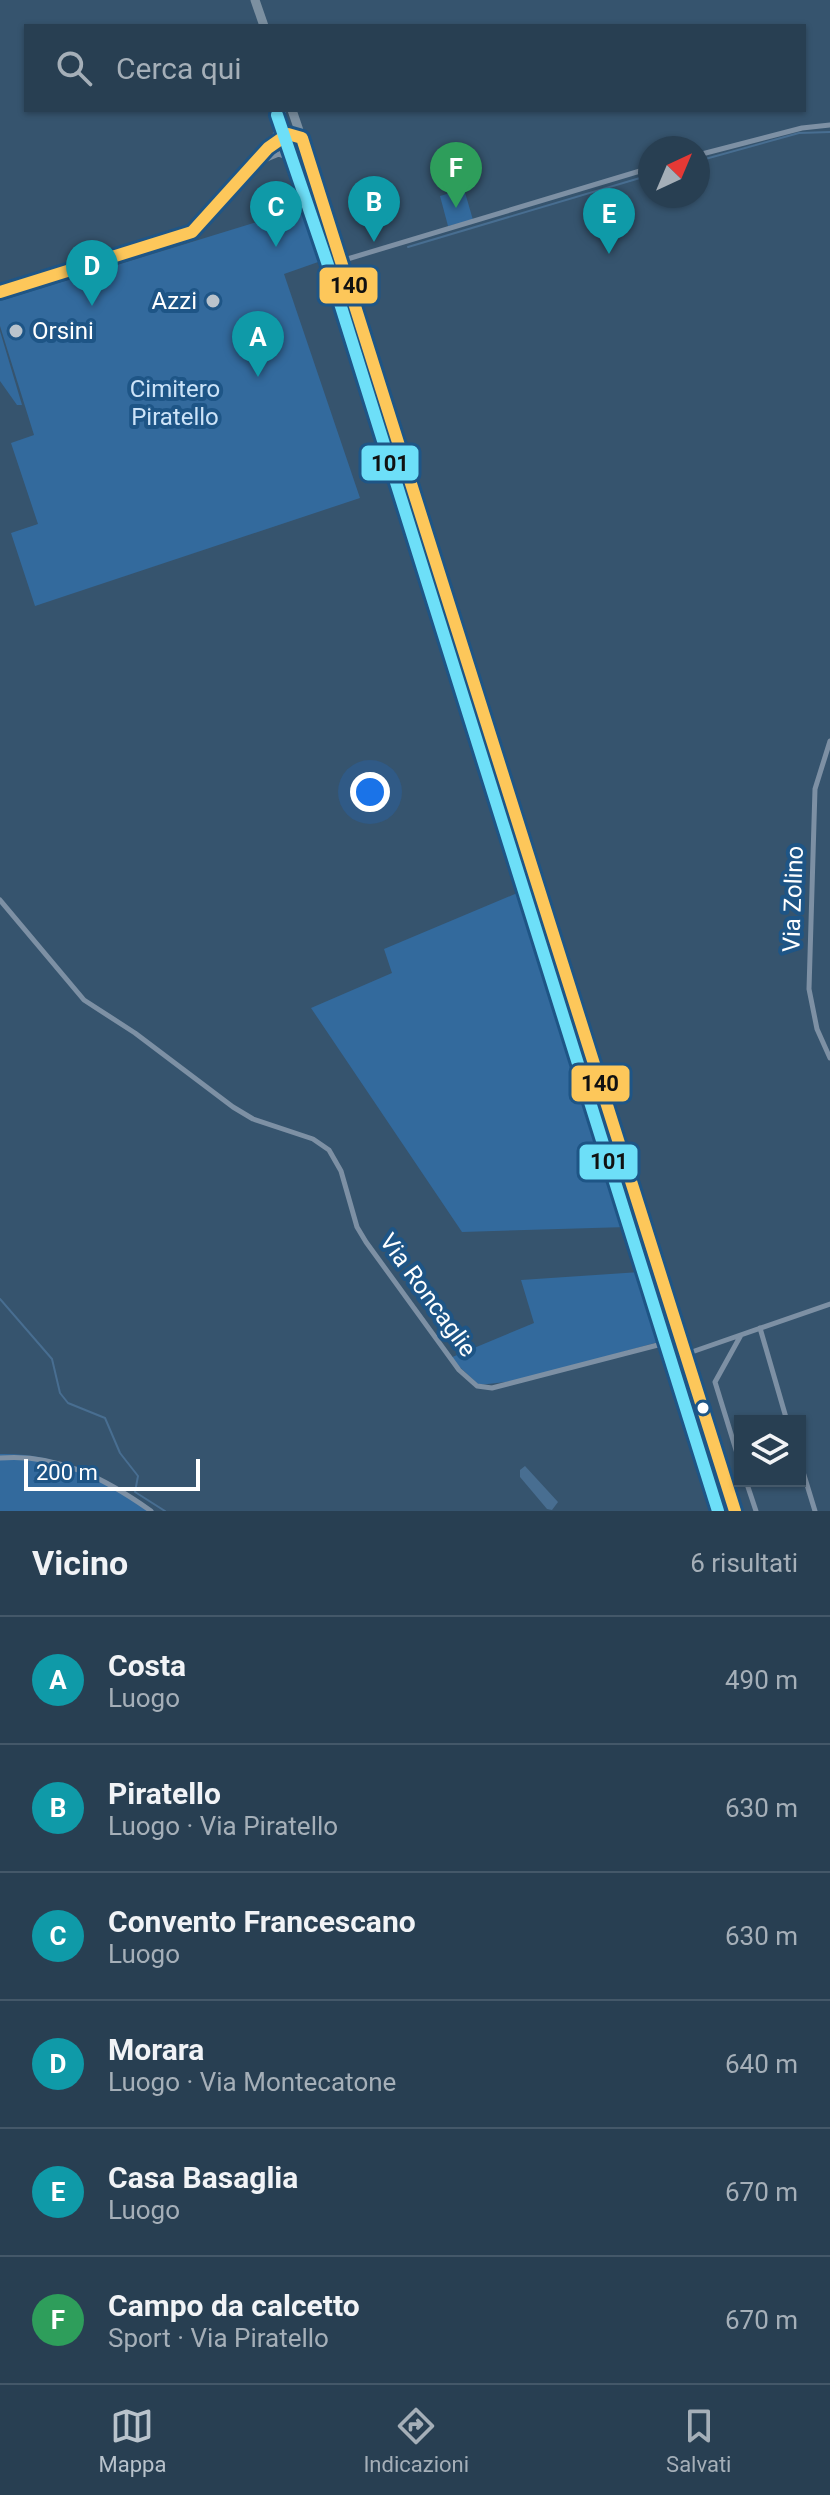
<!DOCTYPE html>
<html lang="it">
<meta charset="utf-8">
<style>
body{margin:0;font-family:Roboto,sans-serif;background:#304659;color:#f1f3f6}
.controls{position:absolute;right:24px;bottom:24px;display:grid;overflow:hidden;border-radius:0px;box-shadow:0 2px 6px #0004}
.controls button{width:72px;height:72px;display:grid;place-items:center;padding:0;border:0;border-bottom:2px solid #445869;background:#283f52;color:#f1f3f6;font:40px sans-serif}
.compass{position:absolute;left:638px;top:136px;width:72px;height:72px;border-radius:50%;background:#283f52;box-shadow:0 2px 6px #0004;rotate:44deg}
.scale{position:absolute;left:24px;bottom:20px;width:176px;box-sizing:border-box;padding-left:8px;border:4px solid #fff;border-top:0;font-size:22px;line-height:28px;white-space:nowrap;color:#fff;-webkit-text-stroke:6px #1e5586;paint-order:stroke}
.you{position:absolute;left:370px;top:792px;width:28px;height:28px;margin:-20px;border:6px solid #fff;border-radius:50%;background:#1a73e8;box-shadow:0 0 0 12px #1a73e833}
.badge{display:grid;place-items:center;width:52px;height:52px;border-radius:50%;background:#b9c3cc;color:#fff;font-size:26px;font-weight:700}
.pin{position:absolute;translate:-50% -66px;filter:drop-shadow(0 2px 4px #0008)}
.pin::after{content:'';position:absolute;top:42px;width:28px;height:24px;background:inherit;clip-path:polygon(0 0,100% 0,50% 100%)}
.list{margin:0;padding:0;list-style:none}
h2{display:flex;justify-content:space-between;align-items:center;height:104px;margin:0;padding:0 32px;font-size:34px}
h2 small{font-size:26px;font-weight:400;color:#a5afb8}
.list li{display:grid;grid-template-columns:52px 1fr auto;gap:24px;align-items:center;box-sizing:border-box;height:128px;padding:0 32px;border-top:2px solid #445869}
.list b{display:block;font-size:30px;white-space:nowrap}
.list p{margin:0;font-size:26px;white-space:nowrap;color:#a5afb8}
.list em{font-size:26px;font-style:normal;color:#a5afb8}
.icon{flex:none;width:44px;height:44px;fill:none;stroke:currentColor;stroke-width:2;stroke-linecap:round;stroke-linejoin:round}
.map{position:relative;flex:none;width:830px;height:1511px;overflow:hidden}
.search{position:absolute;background:#283f52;box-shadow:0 2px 6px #0004;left:24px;right:24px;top:24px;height:88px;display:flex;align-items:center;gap:20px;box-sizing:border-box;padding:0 28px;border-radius:0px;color:#a5afb8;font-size:30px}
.sheet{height:872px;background:#283f52}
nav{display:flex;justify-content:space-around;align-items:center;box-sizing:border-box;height:112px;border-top:2px solid #445869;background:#283f52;font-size:22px;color:#a5afb8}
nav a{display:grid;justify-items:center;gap:4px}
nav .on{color:#b9c3cc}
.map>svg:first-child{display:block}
</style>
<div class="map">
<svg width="830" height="1511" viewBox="0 0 830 1511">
<rect width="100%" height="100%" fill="#36546e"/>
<path fill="#336a9d" d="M464,189L473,220L448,226L440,196Z
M302,208L321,261L284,274L360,498L35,606L11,533L38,524L11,443L34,435L0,326V301Z
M0,331L22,405H17L0,381Z
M522,891L627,1227L462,1232L311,1008L392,973L384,949Z
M640,1272L662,1341L522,1380L479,1385L450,1358L534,1323L521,1280Z
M0,1454C60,1453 106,1478 154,1511H0Z"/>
<path fill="#486e91" d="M525,1466L558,1502L552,1510L547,1509L520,1477V1470Z"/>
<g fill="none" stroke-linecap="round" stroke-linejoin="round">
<path stroke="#486e91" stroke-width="2" d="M698,161L799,133L830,132
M408,247L650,175
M0,1299L52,1359L60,1393L68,1403L105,1418L120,1453L138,1476L135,1492L165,1511"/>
<path stroke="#7d90a4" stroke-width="5" d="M278,154L298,161L311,171
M698,155L802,128L830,125
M255,166C270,154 292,154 302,138L288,134L277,137
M344,260L650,168
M0,292L192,232C223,205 277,150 284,110
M830,741L815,789L809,989L817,1029L830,1058
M0,900L84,1000L135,1033L233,1107L253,1119L313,1139L329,1150L341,1171L357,1227L366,1242L459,1370L477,1386L492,1388L681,1339
M760,1328L787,1421
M686,1354L830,1304
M0,1458C57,1453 106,1479 151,1511
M800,1462L815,1511
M740,1463L715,1382L741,1335
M746,1481L756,1511"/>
<path stroke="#7c90a1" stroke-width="9" d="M255,0L264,26
M292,110L343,260L735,1511"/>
<defs>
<path id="bus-1" d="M0,292L192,232L268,148L288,134L302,138L735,1511"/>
<path id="bus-2" d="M277,115L328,265L718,1511"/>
</defs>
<use href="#bus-1" stroke="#1e5586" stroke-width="18"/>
<use href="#bus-2" stroke="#1e5586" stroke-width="18"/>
<use href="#bus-1" stroke="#fdc75a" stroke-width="12"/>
<use href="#bus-2" stroke="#6ddff8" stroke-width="12"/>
</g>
<g fill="#b9c3cc" stroke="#1e5586" stroke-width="3">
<circle cx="213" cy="301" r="8"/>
<circle cx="16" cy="331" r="8"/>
</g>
<circle fill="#fff" stroke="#1e5586" stroke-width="3" cx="703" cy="1408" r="7"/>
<g text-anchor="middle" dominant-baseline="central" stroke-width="8" stroke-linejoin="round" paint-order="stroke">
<g font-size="24" fill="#fff" stroke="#1e5586" text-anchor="end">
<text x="197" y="301">Azzi</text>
<text x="32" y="331" text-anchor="start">Orsini</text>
</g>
<g font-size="24" fill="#cce3f8" stroke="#1e5586">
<text x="175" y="389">Cimitero<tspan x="175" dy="28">Piratello</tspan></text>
</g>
<g font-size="24" fill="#fff" stroke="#1e5586">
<text transform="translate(793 899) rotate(-88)">Via Zolino</text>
<text transform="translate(428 1295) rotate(54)">Via Roncaglie</text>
</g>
</g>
<g stroke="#1e5586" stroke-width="3">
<rect x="318" y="266" width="61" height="39" rx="8" fill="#fdc75a"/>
<rect x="360" y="444" width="60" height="38" rx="8" fill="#6ddff8"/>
<rect x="570" y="1064" width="61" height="39" rx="8" fill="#fdc75a"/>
<rect x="578" y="1143" width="61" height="38" rx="8" fill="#6ddff8"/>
</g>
<g font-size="22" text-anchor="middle" font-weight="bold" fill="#111">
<text x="349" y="293">140</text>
<text x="390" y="471">101</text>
<text x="600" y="1091">140</text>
<text x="609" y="1169">101</text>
</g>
</svg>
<div class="controls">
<button><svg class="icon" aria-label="layers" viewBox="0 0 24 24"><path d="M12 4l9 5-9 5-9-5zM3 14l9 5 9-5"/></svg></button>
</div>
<svg class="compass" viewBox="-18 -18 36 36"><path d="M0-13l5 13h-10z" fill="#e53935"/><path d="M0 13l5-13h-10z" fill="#a5afb8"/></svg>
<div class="scale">200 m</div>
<div class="you"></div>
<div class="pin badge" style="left:258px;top:377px;background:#0f9aa8">A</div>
<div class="pin badge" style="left:374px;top:242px;background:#0f9aa8">B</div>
<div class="pin badge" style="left:276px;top:247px;background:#0f9aa8">C</div>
<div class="pin badge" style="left:92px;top:306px;background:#0f9aa8">D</div>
<div class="pin badge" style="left:609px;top:254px;background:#0f9aa8">E</div>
<div class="pin badge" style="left:456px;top:208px;background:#2e9e5b">F</div>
<div class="search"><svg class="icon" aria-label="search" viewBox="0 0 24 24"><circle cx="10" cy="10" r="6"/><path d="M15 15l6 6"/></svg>Cerca qui</div>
</div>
<section class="sheet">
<h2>Vicino<small>6 risultati</small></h2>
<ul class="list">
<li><span class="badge" style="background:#0f9aa8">A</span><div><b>Costa</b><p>Luogo</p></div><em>490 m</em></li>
<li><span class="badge" style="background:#0f9aa8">B</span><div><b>Piratello</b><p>Luogo · Via Piratello</p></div><em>630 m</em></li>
<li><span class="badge" style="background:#0f9aa8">C</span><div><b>Convento Francescano</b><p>Luogo</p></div><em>630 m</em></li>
<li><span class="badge" style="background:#0f9aa8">D</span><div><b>Morara</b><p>Luogo · Via Montecatone</p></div><em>640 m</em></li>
<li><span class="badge" style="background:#0f9aa8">E</span><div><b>Casa Basaglia</b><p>Luogo</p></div><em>670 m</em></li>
<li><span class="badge" style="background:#2e9e5b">F</span><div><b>Campo da calcetto</b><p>Sport · Via Piratello</p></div><em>670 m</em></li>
</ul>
</section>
<nav>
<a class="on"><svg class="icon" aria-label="map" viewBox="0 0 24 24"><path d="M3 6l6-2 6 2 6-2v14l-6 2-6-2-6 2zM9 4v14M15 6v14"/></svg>Mappa</a>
<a><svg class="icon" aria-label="directions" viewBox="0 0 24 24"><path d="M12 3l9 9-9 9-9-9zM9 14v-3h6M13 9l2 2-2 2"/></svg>Indicazioni</a>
<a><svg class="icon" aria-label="saved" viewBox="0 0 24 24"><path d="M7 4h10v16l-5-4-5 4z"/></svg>Salvati</a>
</nav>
